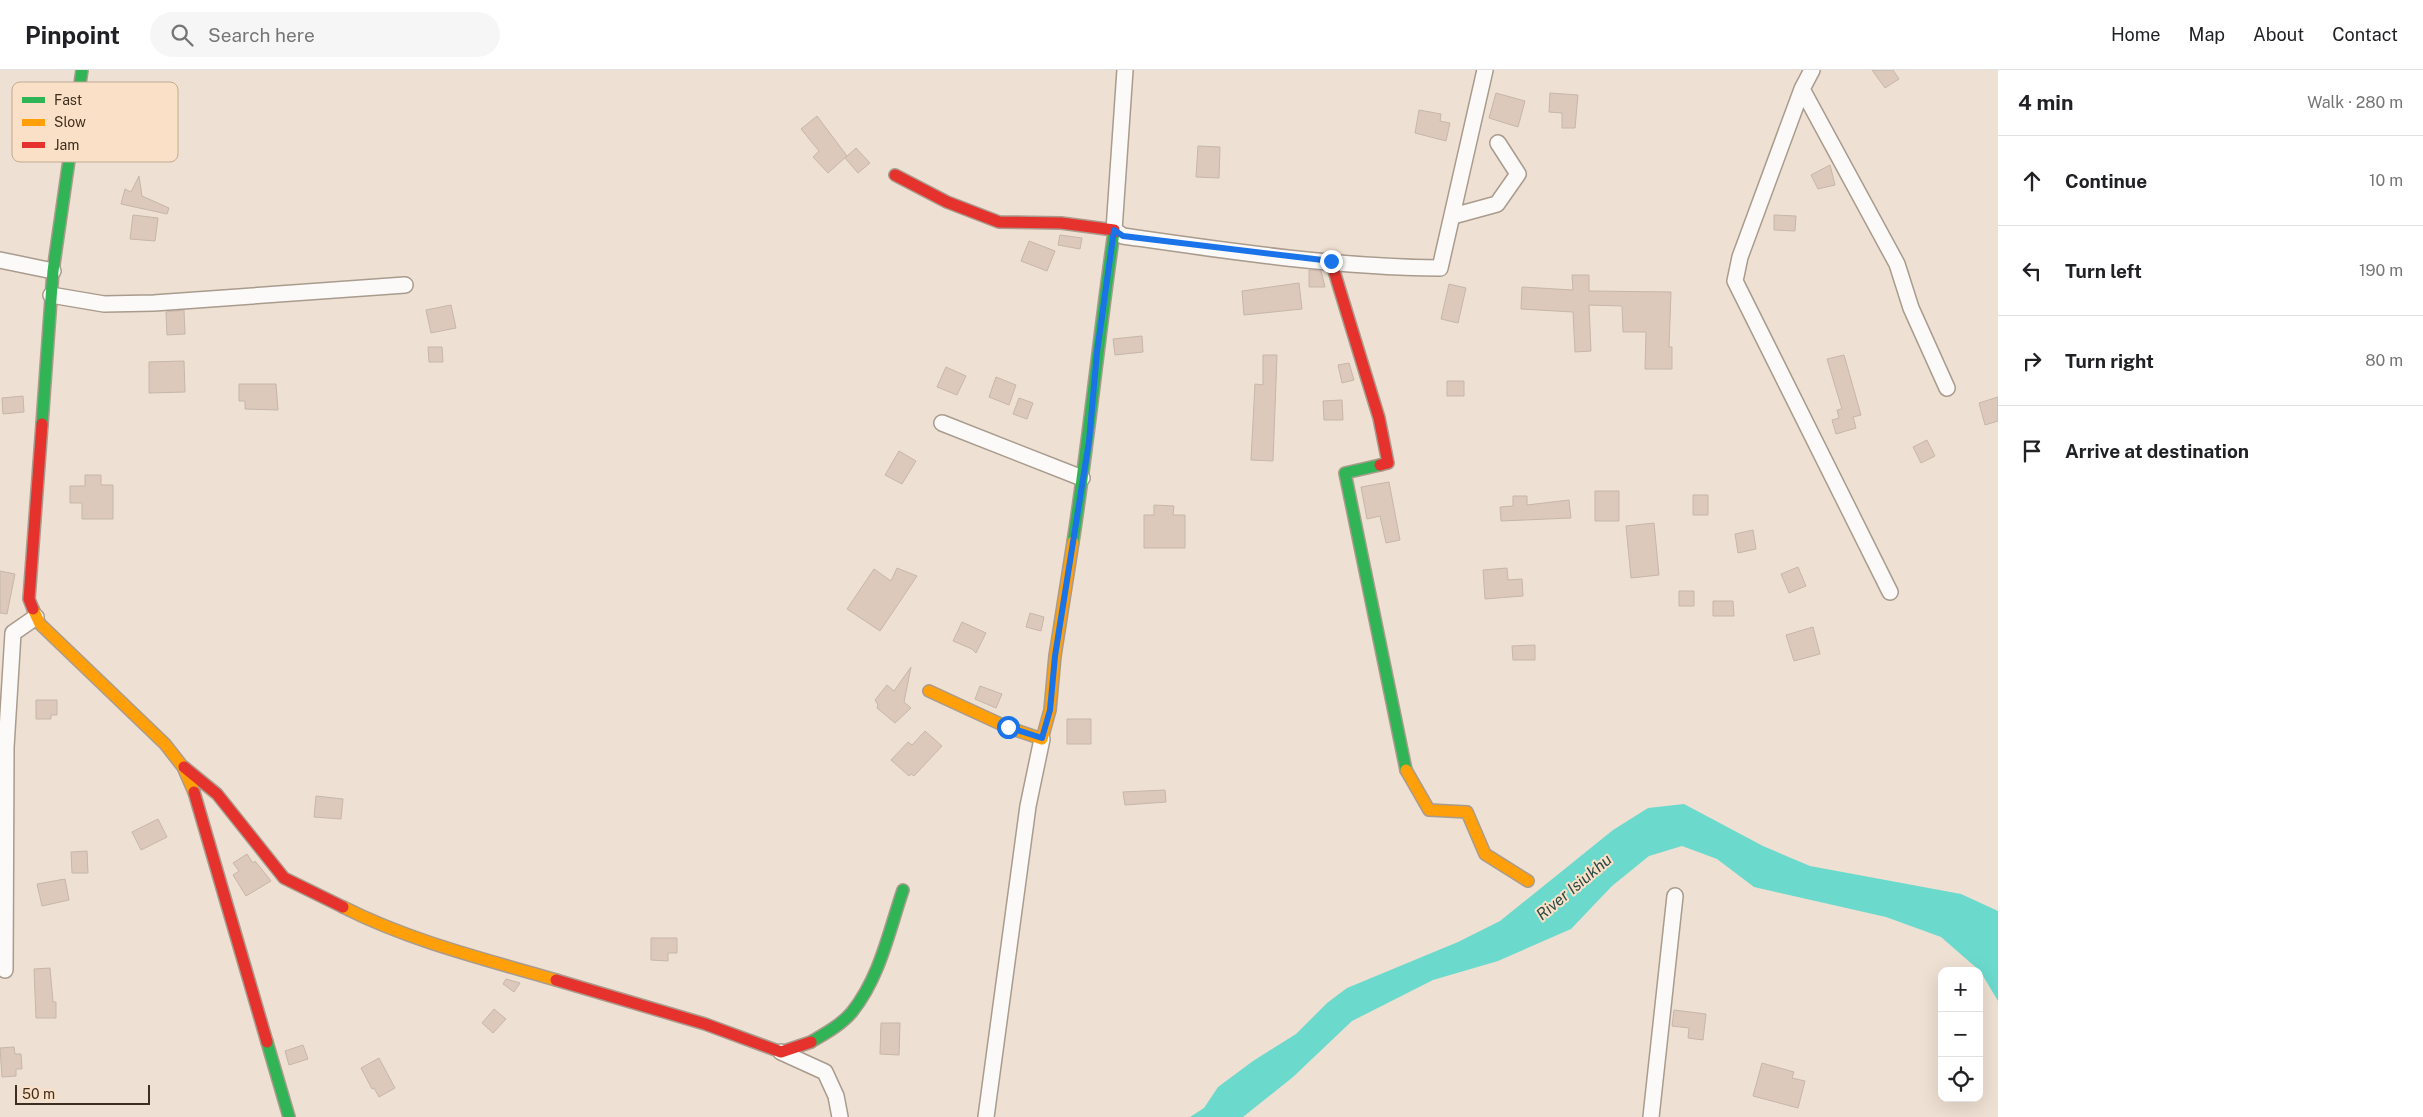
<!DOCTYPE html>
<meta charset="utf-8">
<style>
body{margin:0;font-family:"Public Sans",sans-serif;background:#f6f6f6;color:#202124}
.controls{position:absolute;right:15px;bottom:15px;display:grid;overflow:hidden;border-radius:10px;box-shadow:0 5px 20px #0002}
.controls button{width:45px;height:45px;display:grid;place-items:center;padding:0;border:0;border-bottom:1px solid #e0e0e0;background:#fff;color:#202124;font:25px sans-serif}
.scale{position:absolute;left:15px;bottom:12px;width:135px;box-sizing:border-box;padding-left:5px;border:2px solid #3f2e1e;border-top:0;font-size:14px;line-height:18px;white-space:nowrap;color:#3f2e1e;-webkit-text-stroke:4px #f9e0c7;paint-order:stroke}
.stop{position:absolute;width:15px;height:15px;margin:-11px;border:4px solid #1a73e8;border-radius:50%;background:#fff}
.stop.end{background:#1a73e8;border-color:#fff;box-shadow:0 1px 5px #0008}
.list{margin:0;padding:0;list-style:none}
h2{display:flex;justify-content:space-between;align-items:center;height:65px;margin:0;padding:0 20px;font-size:21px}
h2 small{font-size:16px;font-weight:400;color:#757577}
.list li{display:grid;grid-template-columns:32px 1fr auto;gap:15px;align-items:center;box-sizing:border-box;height:90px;padding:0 20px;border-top:1px solid #e0e0e0}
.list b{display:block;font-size:19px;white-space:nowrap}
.list em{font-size:16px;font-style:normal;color:#757577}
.icon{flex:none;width:28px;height:28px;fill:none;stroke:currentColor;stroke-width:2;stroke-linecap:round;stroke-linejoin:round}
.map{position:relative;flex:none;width:1998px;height:1047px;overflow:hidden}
header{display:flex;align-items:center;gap:30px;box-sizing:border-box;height:70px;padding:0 25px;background:#fff;border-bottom:1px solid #e0e0e0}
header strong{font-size:24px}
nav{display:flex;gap:28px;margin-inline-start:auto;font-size:18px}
.search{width:350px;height:45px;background:#f6f6f6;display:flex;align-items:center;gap:12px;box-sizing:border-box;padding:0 18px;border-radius:28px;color:#757577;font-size:19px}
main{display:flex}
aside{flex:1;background:#fff}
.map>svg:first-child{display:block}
</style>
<header>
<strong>Pinpoint</strong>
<div class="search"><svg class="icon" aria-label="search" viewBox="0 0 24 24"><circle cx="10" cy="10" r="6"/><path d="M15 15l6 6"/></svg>Search here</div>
<nav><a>Home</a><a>Map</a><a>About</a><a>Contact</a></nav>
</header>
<main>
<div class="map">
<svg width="1998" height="1047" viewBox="0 0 1998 1047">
<rect width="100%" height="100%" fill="#eee0d2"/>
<path fill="#6bdacd" d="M1684,734L1763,776L1810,796L1961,824L1998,841V931L1980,901L1941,867L1886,847L1754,817L1717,789L1682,776L1649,786L1612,816L1571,859L1498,891L1433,910L1352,951L1293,1007L1243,1047H1190L1204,1038L1218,1017L1253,991L1296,964L1327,933L1347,918L1458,872L1500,851L1613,760L1648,738Z"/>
<path fill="#ddc9bb" stroke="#c6b6ab" d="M1872,0H1893L1899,9L1885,18Z
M1496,23L1525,31L1518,57L1489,48Z
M1550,23L1578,25L1575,58H1562V43L1549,42Z
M1419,40L1441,44L1440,51L1450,53L1446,71L1415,63Z
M817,46L847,86L828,103L813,87L819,81L801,59Z
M1198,76L1220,77L1219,108L1196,107Z
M856,78L870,93L858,103L845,88Z
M1830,95L1835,115L1818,119L1811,105Z
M139,106L142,126L169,138L167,144L121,134L125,119L131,122Z
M133,145L158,148L155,171L130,169Z
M1774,145L1796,146L1795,161L1774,160Z
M1060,165L1082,168L1080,179L1058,175Z
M1029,171L1055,181L1047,201L1021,191Z
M1309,200L1321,201L1325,217H1309Z
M1572,205H1589V221L1671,222L1669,277H1672V299H1645L1646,262H1623L1622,236L1589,235L1591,281L1575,282L1573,242L1521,239L1522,217L1573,220Z
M1299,213L1302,239L1244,245L1242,221Z
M1449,214L1466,218L1458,253L1441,249Z
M451,235L456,258L431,263L426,240Z
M184,240L185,264L167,265L166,242Z
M1142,266L1143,282L1115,285L1113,269Z
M428,277H442L443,292H429Z
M1263,285H1277L1273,391L1251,390L1255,314L1263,315Z
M1844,285L1861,345L1853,347L1856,358L1836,364L1832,350L1839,348L1837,340L1842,339L1827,289Z
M184,291L185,322L149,323V292Z
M1349,293L1354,310L1342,313L1338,295Z
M946,297L966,306L957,325L937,317Z
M996,307L1016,315L1009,335L989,327Z
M1447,311H1464V326H1447Z
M239,314H276L278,340L245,339V331H239Z
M23,326L24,342L3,344L2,328Z
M1998,327V351L1985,355L1979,333Z
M1019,328L1033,333L1027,349L1013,344Z
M1342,330L1343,350H1324L1323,331Z
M1927,370L1935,386L1921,393L1913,377Z
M899,381L916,391L902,414L885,405Z
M85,405H101V415H113V449H82V433H70V416H85Z
M1389,412L1400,470L1386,473L1380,446L1367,449L1361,417Z
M1595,421H1619V451H1595Z
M1693,425H1708V445H1693Z
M1513,426H1527V435L1569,430L1571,448L1501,451L1500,437L1513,436Z
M1154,435L1174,436L1173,445H1185V478H1144V445H1154Z
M1654,453L1659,505L1631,508L1626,456Z
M1753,460L1756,479L1738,483L1735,464Z
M1798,497L1806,516L1789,523L1781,504Z
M897,498L917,506L880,561L847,539L874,499L891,511Z
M1507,498L1508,510L1522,509L1523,526L1485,529L1483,500Z
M0,501L15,504L7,544L0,543Z
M1679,521H1694V536H1679Z
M1713,531H1733L1734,546H1713Z
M1030,543L1044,547L1041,561L1026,557Z
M962,552L986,563L976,583L972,579L953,571Z
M1813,557L1820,584L1794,591L1786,565Z
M1535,575V590H1513L1512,576Z
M911,597L904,632L911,638L895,653L877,638L878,635L875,630L887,615L894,621Z
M980,616L1002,624L996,638L975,629Z
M36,630H57V645H51V649H36Z
M1067,649H1091V674H1067Z
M925,661L942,676L914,706L911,704L909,706L891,690L908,672L912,675Z
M1165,720L1166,732L1125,735L1123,722Z
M316,726L343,729L341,749L314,747Z
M158,749L167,767L141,780L132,762Z
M87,781L88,803H72L71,782Z
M247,784L253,793L255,791L271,811L246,826L233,805L239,801L233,793Z
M65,809L69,830L42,836L37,814Z
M651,868H677V883H668V891L651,890Z
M50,898L53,932H56V948H36L34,899Z
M506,909L520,913L514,922L503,914Z
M494,939L506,949L493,963L482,953Z
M1674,940L1706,944L1703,970L1688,968L1689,958L1672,956Z
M881,953H900L899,985L880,984Z
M303,975L308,989L289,995L285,981Z
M14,977L15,984H21L22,999H16V1006L2,1007L0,978Z
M379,988L395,1018L379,1027L374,1018L372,1019L361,998Z
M1762,993L1794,1002L1792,1008L1805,1011L1798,1038L1753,1026Z"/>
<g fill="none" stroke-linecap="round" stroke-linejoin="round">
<defs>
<path id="street" d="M1125,0L1114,160L1123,166C1228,181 1334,197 1440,198L1485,0
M1812,0L1802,19L1740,187L1735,211L1890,522
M1802,19L1897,194L1911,238L1947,318
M1453,146L1497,134L1518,104L1498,73
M0,190L53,201
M51,225L104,234L154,233L405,215
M942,353L1082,408
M5,900L6,677L13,563L36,547
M781,982L825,1002L836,1026L840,1047
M986,1047L1028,736L1042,669
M1651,1047L1675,826"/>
<path id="fast" d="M42,354L53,201L82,0
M1380,395L1345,403L1406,700
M1073,472C1089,369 1099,265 1114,162
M267,972L289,1047
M811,972C826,963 841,955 852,942C880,907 889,861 903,820"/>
<path id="slow" d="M33,539L40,554L165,674L183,697L194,722
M929,621L1007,657L1042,669L1050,640L1055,586L1073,472
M1406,700L1429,740L1467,742L1485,784L1528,811
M343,837C410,871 484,889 556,910"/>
<path id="jam" d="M895,105L947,132L999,152L1061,153L1114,160V162
M1331,191L1379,348L1388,393L1380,395
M33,539L29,529L42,354
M184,697L217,724L284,808L343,837
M194,722L267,972
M556,910L705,954L781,982L811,972"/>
</defs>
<use href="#street" stroke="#a99b8d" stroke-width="18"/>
<use href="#fast" stroke="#a99b8d" stroke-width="14"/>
<use href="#slow" stroke="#a99b8d" stroke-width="14"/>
<use href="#jam" stroke="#a99b8d" stroke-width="14"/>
<use href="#street" stroke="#fcfaf8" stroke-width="15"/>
<use href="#fast" stroke="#30b455" stroke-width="11"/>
<use href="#slow" stroke="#ff9f0a" stroke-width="11"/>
<use href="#jam" stroke="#e5322d" stroke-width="11"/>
</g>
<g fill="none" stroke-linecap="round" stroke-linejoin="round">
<path stroke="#1a73e8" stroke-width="6" d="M1008,657L1042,668L1050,640L1055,586L1089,371L1097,282L1114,160L1123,166L1331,191"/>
</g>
<g text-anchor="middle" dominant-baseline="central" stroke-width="4" stroke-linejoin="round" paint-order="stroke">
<g font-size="16" font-style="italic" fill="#2a4a46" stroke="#f9e0c7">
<text transform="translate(1574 817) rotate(-40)">River Isiukhu</text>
</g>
</g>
<rect x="12" y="12" width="166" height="80" rx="8" fill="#f9e0c7" stroke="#c1ab94" stroke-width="1"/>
<rect x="22" y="27" width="23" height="6" fill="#30b455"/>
<rect x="22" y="49" width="23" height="7" fill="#ff9f0a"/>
<rect x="22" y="72" width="23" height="6" fill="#e5322d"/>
<g font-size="14" fill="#3f2e1e">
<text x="54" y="35">Fast</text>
<text x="54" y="57">Slow</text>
<text x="54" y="80">Jam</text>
</g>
</svg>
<div class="controls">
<button>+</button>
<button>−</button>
<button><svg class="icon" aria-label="locate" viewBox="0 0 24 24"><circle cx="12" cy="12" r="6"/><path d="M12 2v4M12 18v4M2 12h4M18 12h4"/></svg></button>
</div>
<div class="scale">50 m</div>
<div class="stop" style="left:1008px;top:657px"></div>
<div class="stop end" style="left:1331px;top:191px"></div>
</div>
<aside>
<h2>4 min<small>Walk · 280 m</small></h2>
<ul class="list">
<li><svg class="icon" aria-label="ahead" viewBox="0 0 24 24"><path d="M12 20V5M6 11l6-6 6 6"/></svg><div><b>Continue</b></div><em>10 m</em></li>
<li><svg class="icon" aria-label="left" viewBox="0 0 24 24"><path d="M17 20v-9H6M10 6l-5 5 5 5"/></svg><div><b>Turn left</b></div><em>190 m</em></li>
<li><svg class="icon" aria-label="right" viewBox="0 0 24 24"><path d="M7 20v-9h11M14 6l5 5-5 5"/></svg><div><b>Turn right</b></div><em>80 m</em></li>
<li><svg class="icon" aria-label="arrive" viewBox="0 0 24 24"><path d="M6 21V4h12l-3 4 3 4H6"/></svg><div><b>Arrive at destination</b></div></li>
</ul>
</aside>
</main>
